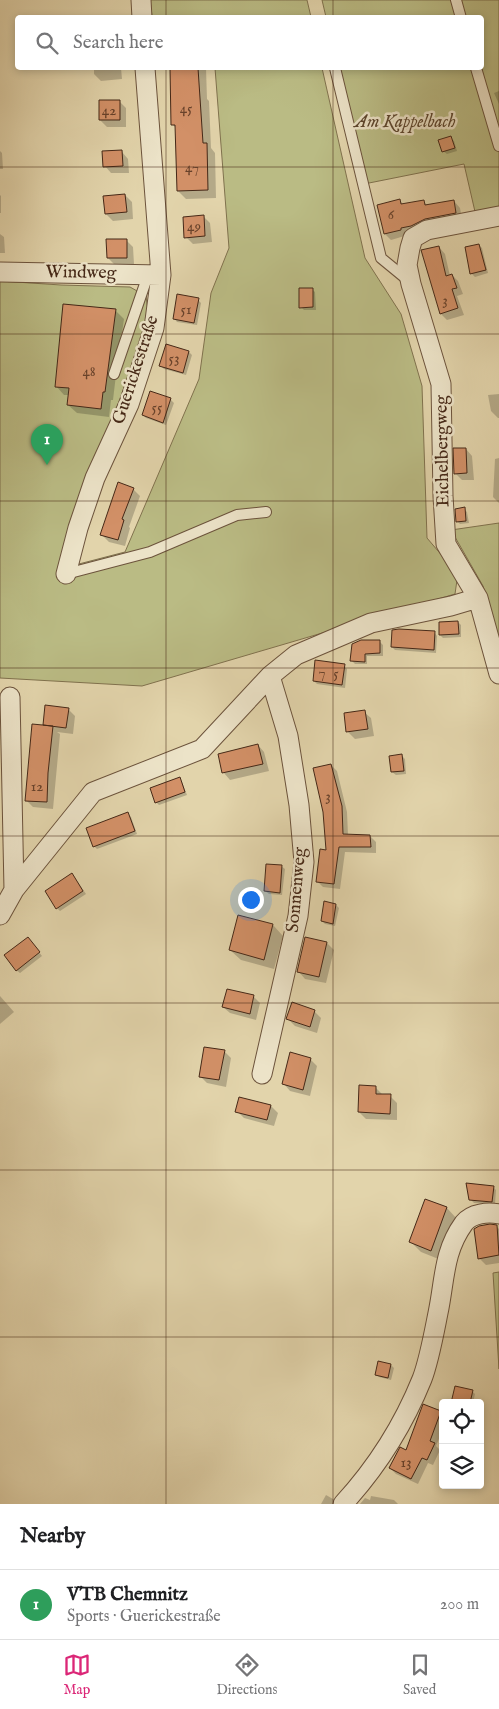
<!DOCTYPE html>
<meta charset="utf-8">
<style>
body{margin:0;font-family:"IM FELL English",serif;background:#f6f6f6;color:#202124}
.controls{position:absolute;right:15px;bottom:15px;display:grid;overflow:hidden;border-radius:5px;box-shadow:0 2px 8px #0003}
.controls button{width:45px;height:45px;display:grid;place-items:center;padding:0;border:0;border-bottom:1px solid #e0e0e0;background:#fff;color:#202124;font:25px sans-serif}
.you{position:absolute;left:250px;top:899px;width:18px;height:18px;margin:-12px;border:4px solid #fff;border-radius:50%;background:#1a73e8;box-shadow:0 0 0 8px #1a73e833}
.badge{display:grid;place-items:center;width:32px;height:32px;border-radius:50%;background:#db2777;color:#fff;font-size:16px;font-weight:700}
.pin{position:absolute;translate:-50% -41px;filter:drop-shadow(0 1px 2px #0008)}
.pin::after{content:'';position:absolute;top:26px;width:18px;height:15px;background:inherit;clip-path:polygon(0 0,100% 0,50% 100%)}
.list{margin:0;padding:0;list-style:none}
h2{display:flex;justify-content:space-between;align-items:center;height:65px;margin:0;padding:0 20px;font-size:21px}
h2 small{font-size:16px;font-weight:400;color:#757577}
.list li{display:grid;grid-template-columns:32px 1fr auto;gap:15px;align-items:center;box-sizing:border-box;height:70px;padding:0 20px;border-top:1px solid #e0e0e0}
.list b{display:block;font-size:19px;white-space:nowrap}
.list p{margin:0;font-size:16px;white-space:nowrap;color:#757577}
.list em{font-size:16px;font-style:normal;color:#757577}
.icon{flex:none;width:28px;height:28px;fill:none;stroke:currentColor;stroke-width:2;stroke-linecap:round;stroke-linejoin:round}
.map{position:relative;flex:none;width:499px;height:1504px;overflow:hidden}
.search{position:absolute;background:#fff;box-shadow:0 2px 8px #0003;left:15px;right:15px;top:15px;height:55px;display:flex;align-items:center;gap:12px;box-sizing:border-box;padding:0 18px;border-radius:5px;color:#757577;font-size:19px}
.sheet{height:135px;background:#fff}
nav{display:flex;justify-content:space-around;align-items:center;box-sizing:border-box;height:70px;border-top:1px solid #e0e0e0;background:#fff;font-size:14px;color:#757577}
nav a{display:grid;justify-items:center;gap:2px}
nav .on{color:#db2777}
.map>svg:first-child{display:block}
</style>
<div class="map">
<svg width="499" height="1504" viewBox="0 0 499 1504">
<rect width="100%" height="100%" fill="#e2d4ab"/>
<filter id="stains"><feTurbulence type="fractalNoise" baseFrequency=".004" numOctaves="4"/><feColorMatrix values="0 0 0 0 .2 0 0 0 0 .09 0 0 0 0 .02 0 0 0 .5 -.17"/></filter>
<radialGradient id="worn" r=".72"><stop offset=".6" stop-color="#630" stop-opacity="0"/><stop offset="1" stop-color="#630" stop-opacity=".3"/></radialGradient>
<path fill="#babb84" stroke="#80724e" d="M150,0H307L311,17L152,16Z
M322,0H499V210L476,216L464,164L364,184L338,68H482V18L326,17Z
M215,68H322L365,258L401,314L422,386L427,538L450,565L457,580L455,594L142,686L0,678V281L61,285L130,287L146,296L149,319L110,426L75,565L125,552L199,379L211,293L229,248Z
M499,523V640L483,586L451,530Z
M499,1272V1369L493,1273Z"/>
<path fill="#0003" d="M94,68H121L122,79L101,81L94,74Z
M171,68H206L207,99L209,101L211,148L215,153L216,198L186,199L178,191L176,128L172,124Z
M499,91V104L494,93Z
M119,101L126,108V127H107L100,120Z
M451,138L454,141L457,151L447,154L443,151Z
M0,151L2,153L3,169H0Z
M122,152L128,159L129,173H111L105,166Z
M0,195L1,196V213H0Z
M125,195L132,202L133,219L113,221L106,214Z
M400,201L404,205L424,202L428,206L454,201L460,208L462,219L391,240L385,234Z
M203,216L210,223L212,242L193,244L186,237Z
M0,234L4,237L5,253H0Z
M126,240L133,247L134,264L115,265L108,258Z
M479,245L482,248L488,273L475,277L472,274L466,248Z
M439,247L445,254L450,276L452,275L458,281L463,294L457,296L464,315L447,320L441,314L425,264Z
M312,289L315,292L316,310H304L301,307Z
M198,300L201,303L197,325L177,322L174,318Z
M115,310L124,319L122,333H121L113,400H111L109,417L77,413L68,405L69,395H64L56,386Z
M189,352L192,355L186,375L164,369L161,366Z
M151,393L171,400L174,403L166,425L146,418L143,415Z
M499,394V418H498L491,411L488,395Z
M466,449L472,456L474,480H462L455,473Z
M499,458V503L493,497L495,459Z
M133,489L140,496L129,527L130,528L125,546L109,542L102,535Z
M464,509L467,512L469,523L460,524L457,521Z
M458,622L461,625V637L443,638L440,635Z
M434,632L437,636L436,653L395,650L392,647Z
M380,642L383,645V656H367V664H355L351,660Z
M344,666L347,669L345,688L317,684L314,681Z
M68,709L75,716L73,734L57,732L60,734L53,809L33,807L26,800L47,727Z
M364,712L371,718L374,736L355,739L348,732Z
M258,745L264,752L269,771L230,780L224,773L219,755Z
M402,756L405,759L406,774L396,775L392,772Z
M331,765L337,771L347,812L348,835L370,836L376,842V853L345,852L340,889L323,887L317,881L327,852Z
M179,779L182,782L187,795L159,805L156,802Z
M128,814L131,817L137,834L97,849L94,846Z
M281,866L285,869L282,895L269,894L265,891Z
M75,878L86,894L60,911L57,908Z
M336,905L339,908L335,926L325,924L322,921Z
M273,925L283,936L274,969L241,960L230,950Z
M31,942L42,956L20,973L16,970Z
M327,943L334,950L326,983L305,979L299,972Z
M0,996L14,1012L0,1024Z
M253,996L260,1003L256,1020L230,1013L223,1007Z
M314,1011L321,1018L317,1033L295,1026L288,1019Z
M224,1051L231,1058L226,1087L207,1083L200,1076Z
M310,1059L317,1066L310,1096L290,1091L284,1084Z
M375,1087L382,1094L390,1096L397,1103V1120L366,1119L359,1112Z
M271,1106L278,1113L274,1126L244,1118L237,1111Z
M493,1187L496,1190L495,1204L474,1203L470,1199Z
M426,1200L447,1208L457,1219L441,1260L421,1252L411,1242Z
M496,1226L499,1229V1263L486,1265L479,1258Z
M391,1365L394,1368L391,1380L379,1377L376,1374Z
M472,1391L475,1394L473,1403H452Z
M441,1412L443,1414V1429L436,1446L440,1450L433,1465L428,1463L418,1484L396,1474L390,1468L407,1452Z
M326,1495L333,1499L339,1504H321Z
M371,1496L394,1500L398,1504H360L365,1498L370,1500Z"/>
<path fill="#d29067" stroke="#452817" d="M170,68H198L203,143H207L208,190L177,191L175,125H171Z
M99,100H120V120H99Z
M451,136L455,148L442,152L438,140Z
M122,150L123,166L103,167L102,151Z
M125,194L127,212L105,214L103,196Z
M400,199L401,204L424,200L425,205L454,200L456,213L425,219L411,226L401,228V230L384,234L377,205Z
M204,215L205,236L184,238L183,217Z
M106,239H127V258H107Z
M479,244L486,270L470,274L465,247Z
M439,246L446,276L452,274L457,288L452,289L458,308L440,314L421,250Z
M299,288H313V307L299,308Z
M177,294L199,298L194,323L173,319Z
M63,304L116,309L105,392H103L101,409L67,405L69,388L55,387Z
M166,344L189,351L183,373L159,366Z
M150,391L171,398L163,423L142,415Z
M453,448H466L467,473L454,474Z
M118,482L134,488L122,519L124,520L118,540L100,535Z
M465,507L466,521L456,522L455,509Z
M458,621L459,634L439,635V622Z
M399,629L435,631L434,650L391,647L392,630Z
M361,640H380V653L365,654V662L350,661L352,644Z
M315,660L345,664L342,685L313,681Z
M45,705L69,708L66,728L43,725Z
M365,710L368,729L346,732L344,713Z
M32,724L53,726L48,773L47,802L25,801Z
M258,744L263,764L222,773L218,754Z
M402,754L404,771L391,772L389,756Z
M331,764L342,806L343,834L370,835L371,847H339L334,884L316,882L320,849L326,850L323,812L313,768Z
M180,777L185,792L155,803L150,788Z
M128,812L135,831L93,847L86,828Z
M266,864L282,865L280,893L264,891Z
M72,873L83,891L56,909L45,891Z
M324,901L336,904L333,924L321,921Z
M238,915L273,924L264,960L229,950Z
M28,937L40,952L16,971L4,955Z
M305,937L327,942L319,977L297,972Z
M227,989L254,995L250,1014L222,1007Z
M292,1002L315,1010L310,1027L286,1019Z
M204,1047L225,1050L219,1080L199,1077Z
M290,1052L311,1058L303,1090L282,1084Z
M359,1085L376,1086V1094H391L390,1114L358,1112Z
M239,1097L271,1105L267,1120L235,1112Z
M466,1183L494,1186L492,1202L469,1200Z
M425,1199L447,1207L431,1251L409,1242Z
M490,1224L497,1225L499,1255L478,1259L474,1229L479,1226Z
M378,1361L391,1364L388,1378L375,1375Z
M455,1386L473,1390L470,1403H451Z
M423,1404L441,1411L430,1441L435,1443L427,1460L422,1458L411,1479L389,1468L400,1447L406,1450Z"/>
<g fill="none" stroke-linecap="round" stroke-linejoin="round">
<defs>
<path id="service" d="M456,0L461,18
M335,68L381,258L409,281
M476,68L499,146
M114,374L148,275
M66,574L150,552L237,515L266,512"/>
<path id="minor" d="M141,0L142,18
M499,216L427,230L413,238L410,248L407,265L411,284L441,384L443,496L446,544L478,598L499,674
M0,272L161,275
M66,574L78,528L95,478L129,404L154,328L161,275L145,68
M10,697L14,890
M0,915L14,890L93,792L202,749L270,676L296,655L371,623L451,606L478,598
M262,1074L298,916L304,862L299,805L288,736L270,676
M343,1504C377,1467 403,1426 422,1379C429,1361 434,1333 438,1313C445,1280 443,1252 464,1223C472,1213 488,1212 499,1214"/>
</defs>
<use href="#service" stroke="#6c533c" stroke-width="12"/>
<use href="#minor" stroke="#6c533c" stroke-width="21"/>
<use href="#service" stroke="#ece3c8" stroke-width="10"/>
<use href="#minor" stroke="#ece3c8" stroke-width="19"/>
</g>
<path fill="none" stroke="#452817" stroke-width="1" stroke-opacity="0.55" d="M166,0V18M333,0V18M166,68V1504M333,68V1504M0,167H499M0,334H499M0,501H499M0,668H499M0,836H499M0,1003H499M0,1170H499M0,1337H499"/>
<g text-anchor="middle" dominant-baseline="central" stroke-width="5" stroke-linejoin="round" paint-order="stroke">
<g font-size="15" fill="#68422b">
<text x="186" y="108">45</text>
<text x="109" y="110">42</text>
<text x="192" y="167">47</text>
<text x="391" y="214">6</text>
<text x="194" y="226">49</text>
<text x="445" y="300">3</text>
<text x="186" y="309">51</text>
<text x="174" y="358">53</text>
<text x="89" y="371">48</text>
<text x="157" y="407">55</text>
<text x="322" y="672">7</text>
<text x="336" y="673">5</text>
<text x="37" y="786">12</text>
<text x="328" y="796">3</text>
<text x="406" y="1462">13</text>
</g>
<g font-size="18" font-style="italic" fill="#5c452d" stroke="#ece3c8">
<text x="405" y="122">Am Kappelbach</text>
</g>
<g font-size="18" fill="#452817" stroke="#ece3c8">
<text transform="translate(81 273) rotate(1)">Windweg</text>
<text transform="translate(136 370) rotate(-72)">Guerickestraße</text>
<text transform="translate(443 451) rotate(-91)">Eichelbergweg</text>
<text transform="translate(297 890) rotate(-85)">Sonnenweg</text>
</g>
</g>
<rect width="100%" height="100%" filter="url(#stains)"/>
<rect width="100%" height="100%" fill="url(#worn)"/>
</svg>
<div class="controls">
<button><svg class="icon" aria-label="locate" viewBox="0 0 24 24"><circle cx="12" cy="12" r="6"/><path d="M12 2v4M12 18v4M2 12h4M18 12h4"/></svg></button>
<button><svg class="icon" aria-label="layers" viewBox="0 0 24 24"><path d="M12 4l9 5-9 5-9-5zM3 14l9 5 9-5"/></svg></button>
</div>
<div class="you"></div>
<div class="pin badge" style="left:47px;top:465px;background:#2e9e5b">1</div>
<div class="search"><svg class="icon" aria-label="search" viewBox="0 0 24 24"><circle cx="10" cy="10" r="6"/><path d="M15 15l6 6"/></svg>Search here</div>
</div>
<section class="sheet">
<h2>Nearby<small></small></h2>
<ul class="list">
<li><span class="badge" style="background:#2e9e5b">1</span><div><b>VTB Chemnitz</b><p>Sports · Guerickestraße</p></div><em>200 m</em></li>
</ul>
</section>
<nav>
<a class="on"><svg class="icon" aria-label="map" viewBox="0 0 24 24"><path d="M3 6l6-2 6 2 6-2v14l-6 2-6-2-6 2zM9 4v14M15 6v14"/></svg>Map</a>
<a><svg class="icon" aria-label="directions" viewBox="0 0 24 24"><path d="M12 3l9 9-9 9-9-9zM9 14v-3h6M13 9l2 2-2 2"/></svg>Directions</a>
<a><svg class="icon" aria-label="saved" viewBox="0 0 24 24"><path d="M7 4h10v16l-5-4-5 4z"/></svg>Saved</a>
</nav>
